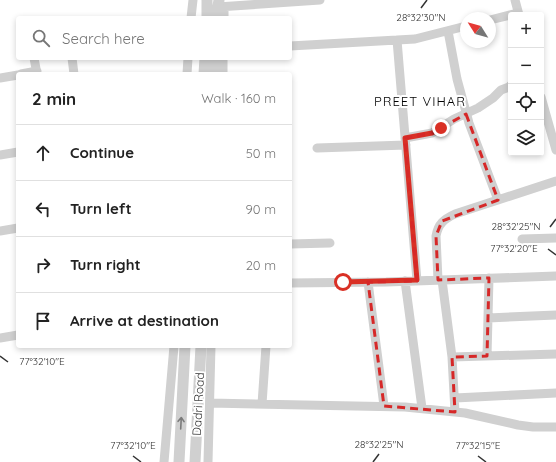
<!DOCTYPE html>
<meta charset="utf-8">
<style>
body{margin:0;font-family:Quicksand,sans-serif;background:#f6f6f6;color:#222}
.controls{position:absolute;right:12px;top:12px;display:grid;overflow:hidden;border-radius:4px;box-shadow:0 2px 6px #0003}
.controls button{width:36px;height:36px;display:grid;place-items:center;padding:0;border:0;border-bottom:1px solid #e0e0e0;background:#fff;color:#222;font:20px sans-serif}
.compass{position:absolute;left:460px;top:12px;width:36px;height:36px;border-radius:50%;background:#fff;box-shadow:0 2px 6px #0003;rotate:307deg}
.stop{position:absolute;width:12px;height:12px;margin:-9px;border:3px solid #d93025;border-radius:50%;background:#fff}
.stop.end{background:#d93025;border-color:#fff;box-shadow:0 1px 4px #0008}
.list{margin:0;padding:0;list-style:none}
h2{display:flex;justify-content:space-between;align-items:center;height:52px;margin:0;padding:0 16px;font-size:17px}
h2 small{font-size:13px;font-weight:400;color:#767676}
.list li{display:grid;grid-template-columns:26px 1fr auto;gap:12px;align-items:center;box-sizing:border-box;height:56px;padding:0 16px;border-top:1px solid #e0e0e0}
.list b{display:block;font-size:15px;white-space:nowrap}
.list em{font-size:13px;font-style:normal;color:#767676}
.icon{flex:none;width:22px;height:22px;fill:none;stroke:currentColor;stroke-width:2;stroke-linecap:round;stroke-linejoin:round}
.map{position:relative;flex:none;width:556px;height:462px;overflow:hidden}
.search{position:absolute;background:#fff;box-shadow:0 2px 6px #0003;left:16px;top:16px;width:276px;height:44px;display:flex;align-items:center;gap:10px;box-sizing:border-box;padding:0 14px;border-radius:4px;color:#767676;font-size:15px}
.panel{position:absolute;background:#fff;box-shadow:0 2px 6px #0003;left:16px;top:72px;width:276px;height:276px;border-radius:4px}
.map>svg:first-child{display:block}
</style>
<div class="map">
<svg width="556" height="462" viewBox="0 0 556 462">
<rect width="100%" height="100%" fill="#fff"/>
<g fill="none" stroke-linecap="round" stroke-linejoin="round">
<path stroke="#d0d0d0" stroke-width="9" d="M515,0L519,15
M218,7L320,0
M191,18L193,0
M224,18V7
M490,20L518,13
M448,31L457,79L469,123L498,200
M397,40L417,281
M290,46L415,39L466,26
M34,58L37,74
M72,58L74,74
M21,74L37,71
M187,74L188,58
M223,74V58
M0,78L18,75
M541,97L556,150
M405,138L432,133L454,119L478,108L493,98L501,90L509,87L511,85
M317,148L406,145
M0,155L18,152
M0,231L18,228
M522,239L556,238
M290,244L330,243
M438,280L436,236C438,224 444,219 455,214L556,181
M442,280L452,357L455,412
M405,281L422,408
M368,282L384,406
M290,283L386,282L556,276
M488,318L556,315
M0,338L18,335
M487,356L489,278
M452,357L556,354
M455,398L556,393
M210,403L405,407L465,413L518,425L533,427H556
M262,404L266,346
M164,462L174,346
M208,462L211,346"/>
<path stroke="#d0d0d0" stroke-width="11" d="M207,18V0
M216,18L219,0
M204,74L205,58
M214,74V58
M179,462L185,346
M195,462L201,346"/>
</g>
<defs><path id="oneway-shaft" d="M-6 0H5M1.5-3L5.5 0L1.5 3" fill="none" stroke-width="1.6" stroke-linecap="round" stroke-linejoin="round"/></defs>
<use stroke="#7a7a7a" href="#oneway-shaft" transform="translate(181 423) rotate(-87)"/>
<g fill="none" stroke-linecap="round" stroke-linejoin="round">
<path stroke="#d93025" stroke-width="5" d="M343,282L417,280L405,138L432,133L441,128"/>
</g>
<path fill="none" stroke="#d62828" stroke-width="3" stroke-dasharray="8 5" stroke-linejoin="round" d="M466,114L498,200L442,221L436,236L438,280L489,278L487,356L452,357L455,412L384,406L368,282L417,281L405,138L432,133Z"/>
<path fill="none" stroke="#333" stroke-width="1.5" d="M421,8L427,0M550,227L556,219M548,249L556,255M0,356L8,362M133,456L141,462M478,456L486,462M373,462L379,454"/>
<g text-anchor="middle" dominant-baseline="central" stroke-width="4" stroke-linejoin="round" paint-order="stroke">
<g font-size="12" fill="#333" stroke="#fff">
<text transform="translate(198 404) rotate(-87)">Dadri Road</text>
</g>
<g font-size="13" letter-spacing="1" fill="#000" stroke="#fff">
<text x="420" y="101">PREET VIHAR</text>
</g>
</g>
<g font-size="10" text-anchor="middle" fill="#333" stroke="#fff" stroke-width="4" stroke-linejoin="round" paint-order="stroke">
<text x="421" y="21">28°32'30"N</text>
<text x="516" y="230">28°32'25"N</text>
<text x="514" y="252">77°32'20"E</text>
<text x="42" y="365">77°32'10"E</text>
<text x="379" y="448">28°32'25"N</text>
<text x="133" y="449">77°32'10"E</text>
<text x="478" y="449">77°32'15"E</text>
</g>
</svg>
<div class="controls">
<button>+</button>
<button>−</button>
<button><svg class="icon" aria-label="locate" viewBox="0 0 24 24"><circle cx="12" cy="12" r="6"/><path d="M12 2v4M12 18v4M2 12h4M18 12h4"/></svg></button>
<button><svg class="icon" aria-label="layers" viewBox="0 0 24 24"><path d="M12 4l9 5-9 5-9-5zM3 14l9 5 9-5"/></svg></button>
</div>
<svg class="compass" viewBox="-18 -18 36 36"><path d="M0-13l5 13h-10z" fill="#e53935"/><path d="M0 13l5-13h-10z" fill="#767676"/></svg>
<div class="stop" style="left:343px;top:282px"></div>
<div class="stop end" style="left:441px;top:128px"></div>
<div class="search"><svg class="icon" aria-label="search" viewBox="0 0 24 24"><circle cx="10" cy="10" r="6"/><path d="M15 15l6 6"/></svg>Search here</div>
<section class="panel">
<h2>2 min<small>Walk · 160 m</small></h2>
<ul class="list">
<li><svg class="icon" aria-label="ahead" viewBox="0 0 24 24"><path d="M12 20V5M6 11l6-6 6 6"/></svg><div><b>Continue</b></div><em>50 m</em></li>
<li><svg class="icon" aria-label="left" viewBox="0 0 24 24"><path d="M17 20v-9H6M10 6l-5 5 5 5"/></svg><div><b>Turn left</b></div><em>90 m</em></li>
<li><svg class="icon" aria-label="right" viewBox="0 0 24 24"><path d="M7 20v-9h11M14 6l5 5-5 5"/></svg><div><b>Turn right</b></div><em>20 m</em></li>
<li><svg class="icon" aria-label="arrive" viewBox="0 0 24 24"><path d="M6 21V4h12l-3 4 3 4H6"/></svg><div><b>Arrive at destination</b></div></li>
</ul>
</section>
</div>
